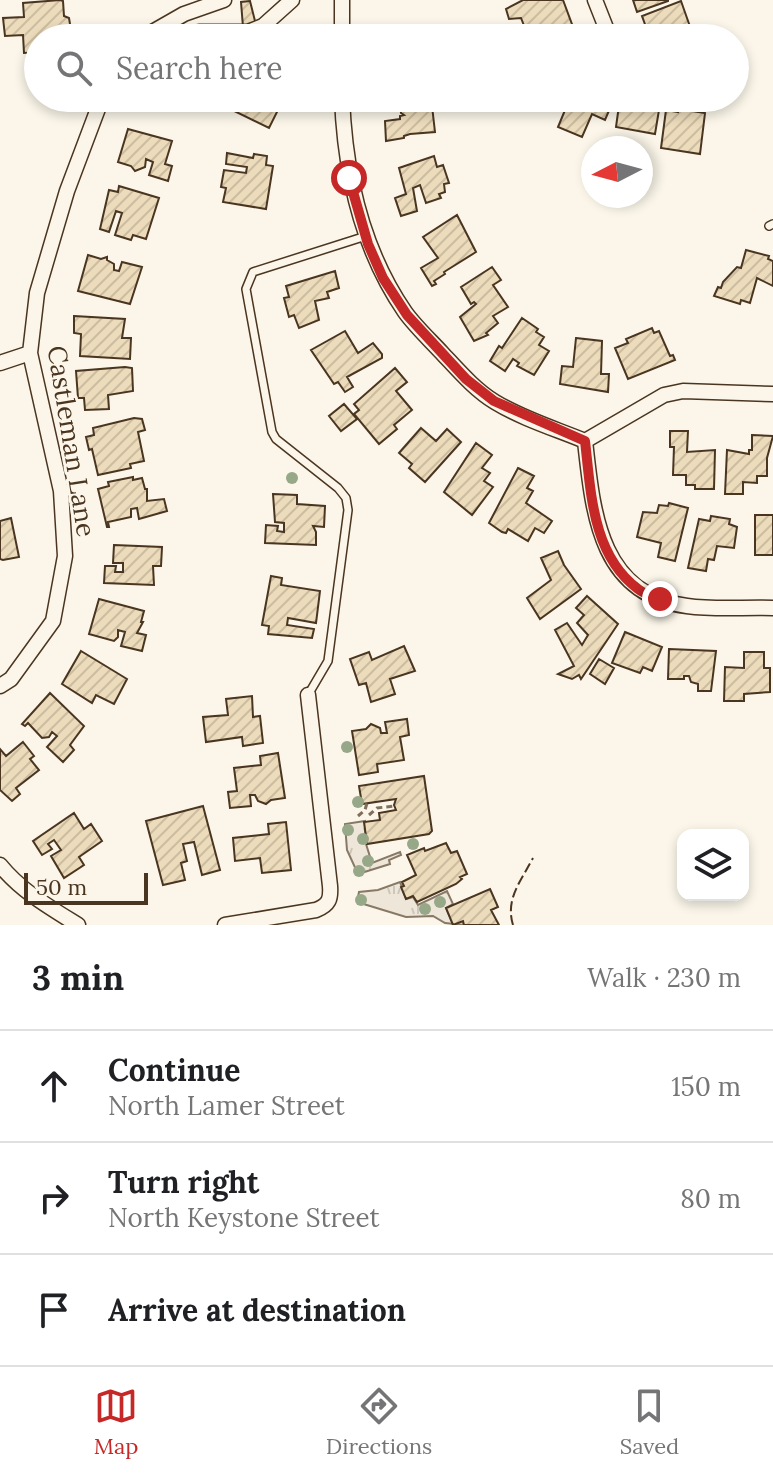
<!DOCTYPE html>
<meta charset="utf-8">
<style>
body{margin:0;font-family:Lora,serif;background:#f6f6f6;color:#202124}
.controls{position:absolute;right:24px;bottom:24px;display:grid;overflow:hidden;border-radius:16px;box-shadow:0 4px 12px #0003}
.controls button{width:72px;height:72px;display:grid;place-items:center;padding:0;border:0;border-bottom:2px solid #e0e0e0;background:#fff;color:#202124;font:40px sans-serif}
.compass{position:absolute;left:581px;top:136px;width:72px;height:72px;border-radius:50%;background:#fff;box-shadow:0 4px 12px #0003;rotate:264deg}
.scale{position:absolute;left:24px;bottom:20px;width:124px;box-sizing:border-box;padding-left:8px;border:4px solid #4a3520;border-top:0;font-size:22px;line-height:28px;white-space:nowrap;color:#4a3520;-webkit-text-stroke:6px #fbf6e9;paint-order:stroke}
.stop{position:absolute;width:24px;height:24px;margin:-18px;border:6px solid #c62828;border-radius:50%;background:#fff}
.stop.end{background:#c62828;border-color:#fff;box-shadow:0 2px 8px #0008}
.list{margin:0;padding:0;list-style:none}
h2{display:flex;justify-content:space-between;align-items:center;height:104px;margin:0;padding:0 32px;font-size:34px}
h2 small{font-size:26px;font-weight:400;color:#757577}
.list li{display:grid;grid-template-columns:52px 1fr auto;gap:24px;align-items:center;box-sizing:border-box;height:112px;padding:0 32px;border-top:2px solid #e0e0e0}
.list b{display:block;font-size:30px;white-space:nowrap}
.list p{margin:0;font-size:26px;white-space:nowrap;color:#757577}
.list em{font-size:26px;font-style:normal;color:#757577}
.icon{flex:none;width:44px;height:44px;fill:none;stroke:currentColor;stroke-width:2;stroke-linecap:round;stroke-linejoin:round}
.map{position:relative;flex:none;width:773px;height:925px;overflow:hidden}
.search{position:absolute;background:#fff;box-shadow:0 4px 12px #0003;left:24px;right:24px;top:24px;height:88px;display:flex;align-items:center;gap:20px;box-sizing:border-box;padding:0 28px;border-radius:44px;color:#757577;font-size:30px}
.sheet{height:440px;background:#fff}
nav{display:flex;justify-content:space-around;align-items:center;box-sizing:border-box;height:112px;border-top:2px solid #e0e0e0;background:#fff;font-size:22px;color:#757577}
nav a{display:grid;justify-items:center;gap:4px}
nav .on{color:#c62828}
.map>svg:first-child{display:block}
</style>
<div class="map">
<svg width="773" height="925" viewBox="0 0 773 925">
<defs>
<pattern id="grass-tufts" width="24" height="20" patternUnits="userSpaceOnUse" patternTransform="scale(2)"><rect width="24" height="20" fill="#ede6d9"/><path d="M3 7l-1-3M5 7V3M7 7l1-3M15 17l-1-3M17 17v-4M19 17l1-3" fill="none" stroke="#cdc6ba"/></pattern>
<pattern id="building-hatch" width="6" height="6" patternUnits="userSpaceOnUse" patternTransform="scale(2)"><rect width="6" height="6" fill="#ecdcbc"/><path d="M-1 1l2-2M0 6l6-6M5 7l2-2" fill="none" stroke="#ccbda1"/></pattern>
</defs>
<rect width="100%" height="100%" fill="#fbf6e9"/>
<path fill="url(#grass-tufts)" stroke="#887966" stroke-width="2" d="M365,821L366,844L372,863L400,852L401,855L389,860L390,864L358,874L347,850L345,824Z
M400,882L406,899L413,897L418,905L447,891L453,904L446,908L453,924L463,921L464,925L445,923L433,916L406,917L357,902L359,892L378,890Z"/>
<path fill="url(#building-hatch)" stroke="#4a3520" stroke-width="2" d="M60,0L63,1L64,16L69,18L70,24L63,28V38H38V52L24,53L23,35L5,36L3,18L24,17L23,3Z
M523,0H563L573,27L541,38H529L521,18L509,19L506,9Z
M633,0H668V1L637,12Z
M250,1L256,25L243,27L241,2Z
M681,1L694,38H650L642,16Z
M228,98H277L271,106L278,110L269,128L224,106Z
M400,98H445L446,105L432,106L435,132L410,134L404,136V138L386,141L385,121L400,119V116L404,115L401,113Z
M570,98H611L614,99L605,120L592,114L582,137L558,127Z
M620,98H661L655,134L616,127Z
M678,109L705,113L700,154L661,148L666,110L678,112Z
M128,129L172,141L165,164L172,166L168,181L149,175L153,162L146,159L145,167L135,171L131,166L118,162Z
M227,153L253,158L254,154L267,156L266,165L273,166L266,209L223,202L226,188L221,187L224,170L246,173L247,167L226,164Z
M434,156L437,167L443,165L449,183L444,184L445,192L439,194L441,198L426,203L420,185L413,188L417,211L401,216L395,198L406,194L399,168Z
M119,186L159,198L146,239L133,235L131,240L115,235L122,213L116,211L109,232L100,229L109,190L118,192Z
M457,215L476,252L444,272L445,274L434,281L436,284L432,286L421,268L438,258L423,237Z
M746,250L769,256L768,259L773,261V286L757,278L750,303L741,300L740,304L714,296L718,287L721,288L723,282L737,267L741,268Z
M88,255L101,259L107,257V260L114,264V270L119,271L122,262L142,267L130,304L78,291Z
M492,267L501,280L493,285L508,307L493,316L498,323L486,333L488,335L474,341L460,317L476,304L474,302L471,304L461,287Z
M335,271L339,288L327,292L329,298L315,301L319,320L299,328L294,315L289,317L284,298L289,297L286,286Z
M74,316L125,319L122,338H131L130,359L80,356L81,334L74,333Z
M522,318L538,329L536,332L544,337L539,345L549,351L534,375L517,366L519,363L513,359L505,371L490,361L499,346L502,348Z
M652,328L654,333L659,331L670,356L673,355L675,360L628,379L615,348L628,343L626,339Z
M345,331L358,353L373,343L382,354V358L347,377L353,387L345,392L338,382L334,384L311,350Z
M576,338L602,341L601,374H609L608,392L560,384L562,366L573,367Z
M125,367L132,368L133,391L108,395L109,409L85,410L84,398H78L76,371Z
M395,368L407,382L396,391L412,410L394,425L397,429L379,444L354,414L359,410L354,404Z
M344,404L357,419L341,431L329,416Z
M134,418L142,419L145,430L138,432L144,461L130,464L131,468L98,475L92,449L89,450L86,437L94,435L93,428Z
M421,428L436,441L447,429L461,442L425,482L409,468L412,464L399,453Z
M670,431H688L687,452L715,450L714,489H695V485H686V475H673L674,447H670Z
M752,435L773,436L767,458V476H757V483L743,482V494H725L727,450L749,454V450H752Z
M476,443L492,455L482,468L490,473L484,481L493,487L472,515L444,492Z
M518,468L534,476L527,488L533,491L526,503L552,521L544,533L535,528L528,541L508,529L506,533L502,532L489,523Z
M133,477V480L142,478L145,489H147V501L164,499L167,511L139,519L137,508L131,509V517L108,522L109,527H107L98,489L109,486L108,482Z
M273,494L297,495V504L325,506L324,527L313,526L316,532V545L265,543L266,525L278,526L277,531L284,532V523L275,522Z
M669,503L688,508L675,561L658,557L661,543L637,537L643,512L657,513L659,505L668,506Z
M755,515H773V555H755Z
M711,516L730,519L729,524L737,527L734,548L717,546L714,560L708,559L706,571L688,568L699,519L710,521Z
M11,518L19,557L3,560L0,559V521Z
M114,545L162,547L161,566H153L154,585L104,583L105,566H116L115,572H123V563H113Z
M558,551L564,565L581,589L540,619L527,598L551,580L541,558Z
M271,576L282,578L281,585L320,591L316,623L288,618L287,625L314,629L312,638L268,634L269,626L262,625Z
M587,596L618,624L581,679L579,675L572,679L558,674L574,666L555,630L567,623L582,645L588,635L577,623L584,615L576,608Z
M99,599L144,611L141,622H143L137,633L146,635L142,651L121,646L125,632L118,630V637L114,641L89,634Z
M625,632L662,647L652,671L643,667L640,673L612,663Z
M404,646L415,671L390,679L395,694L371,702L366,683L359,685L350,659L369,652L372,660Z
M669,649L716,651L711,691H698V684L691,682L689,676H684V679H668Z
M81,651L127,679L114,704L96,695L92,703L62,684Z
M744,652H764V668H770V692L744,694V701H724L725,667L744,668Z
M599,659L614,668L605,684L590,674Z
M50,693L84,726L70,745L74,750L63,762L47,747L57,736L52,732L49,737L42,738L28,723L25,726L22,724Z
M252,696L253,717L260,716L263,743L243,746L242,737L206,742L203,717L228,715L226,699Z
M407,719L409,735L400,737L404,760L377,764L378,772L359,775L352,731L366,729L371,724L380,728L381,733H387L385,722Z
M23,742L34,756L30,759L39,770L16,788L20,794L12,801L0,790V749L6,756Z
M278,753L285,798L271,800L266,804L258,801L255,795H250L251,806L230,808L228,792L237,791L234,768L261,765L260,756Z
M424,776L432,831L429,834L367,844L364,822L380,820L379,813L396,810L394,805L396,799L362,804L359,786Z
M203,806L220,870L202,875L194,842L183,844L187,861L181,863L185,880L163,885L146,821Z
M74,813L84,829L91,824L102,841L79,857L84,865L64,878L51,856L61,850L54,840L48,844L52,849L42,855L33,841Z
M286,822L291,870L262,873L260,858L235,861L233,838L269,834L268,824Z
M446,843L451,853L457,851L467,874L460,877L462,879L456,884L417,902L413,896L406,899L401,887L404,886L402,882L416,875L407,855L424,848L425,851Z
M490,889L498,907L491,910L499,925H464L463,921L453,925L446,908Z"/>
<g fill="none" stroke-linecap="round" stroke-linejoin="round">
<defs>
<path id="lane" d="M769,226L773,224
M308,695L328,661L348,510L346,498L338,488L276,439L272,432L246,289L253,272L366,236"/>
<path id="street" d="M595,0L610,38
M142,38L184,14L224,0
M166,38L199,32H248L263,26L292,0
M342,38V0
M342,98C345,174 361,248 405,312C415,326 429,339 442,353C458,370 475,390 495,402C523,419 556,429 585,441L664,395L683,391L773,394
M0,363L30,353
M585,441C593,512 599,595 687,606C715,610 745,607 773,608
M0,686L11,679L53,621L65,556L61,491L30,353L37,293L67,191L102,98
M0,865C21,891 49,907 78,925
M225,925L316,910C329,905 331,899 330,886L308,695"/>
</defs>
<use href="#lane" stroke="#4a3520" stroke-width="10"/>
<use href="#street" stroke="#4a3520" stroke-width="17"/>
<path stroke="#7f6f5c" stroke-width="3" stroke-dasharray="6 4" stroke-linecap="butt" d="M369,815L377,808L394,806
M358,816L365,810L367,803"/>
<use href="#lane" stroke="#fbf6e9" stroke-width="7"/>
<use href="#street" stroke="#fbf6e9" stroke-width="14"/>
<path stroke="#4a3520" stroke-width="2" stroke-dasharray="10 4" stroke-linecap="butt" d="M513,925C505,899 521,881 533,858"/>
</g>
<g fill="#96a887">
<circle cx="292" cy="478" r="6"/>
<circle cx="347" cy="747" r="6"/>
<circle cx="358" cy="802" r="6"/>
<circle cx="348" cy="830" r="6"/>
<circle cx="363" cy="839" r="6"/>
<circle cx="413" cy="844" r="6"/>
<circle cx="368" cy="861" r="6"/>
<circle cx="359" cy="871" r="6"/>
<circle cx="361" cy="900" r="6"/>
<circle cx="440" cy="902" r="6"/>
<circle cx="425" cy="909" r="6"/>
</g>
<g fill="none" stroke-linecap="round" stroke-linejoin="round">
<path stroke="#c62828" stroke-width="10" d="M349,178L368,244L383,278L407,315L466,379L494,401L585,441C591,492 592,555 638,589C644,594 653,596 660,599"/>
</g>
<g text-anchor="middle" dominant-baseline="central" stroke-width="6" stroke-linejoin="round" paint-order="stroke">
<g font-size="26" fill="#4a3520" stroke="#fbf6e9">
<text transform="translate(72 441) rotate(81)">Castleman Lane</text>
</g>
</g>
</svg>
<div class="controls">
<button><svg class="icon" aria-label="layers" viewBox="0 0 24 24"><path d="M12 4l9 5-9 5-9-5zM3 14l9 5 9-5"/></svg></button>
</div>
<svg class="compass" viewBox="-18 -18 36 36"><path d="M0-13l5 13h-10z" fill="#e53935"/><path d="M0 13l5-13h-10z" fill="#757577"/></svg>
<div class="scale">50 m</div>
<div class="stop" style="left:349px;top:178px"></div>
<div class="stop end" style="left:660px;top:599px"></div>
<div class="search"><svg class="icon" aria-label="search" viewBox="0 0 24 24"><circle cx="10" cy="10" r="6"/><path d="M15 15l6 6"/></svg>Search here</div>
</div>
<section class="sheet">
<h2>3 min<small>Walk · 230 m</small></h2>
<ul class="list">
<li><svg class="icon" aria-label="ahead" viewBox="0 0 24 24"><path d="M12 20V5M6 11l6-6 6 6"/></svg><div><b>Continue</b><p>North Lamer Street</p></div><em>150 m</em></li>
<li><svg class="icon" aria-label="right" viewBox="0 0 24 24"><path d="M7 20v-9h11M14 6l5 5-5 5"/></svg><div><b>Turn right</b><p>North Keystone Street</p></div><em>80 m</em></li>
<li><svg class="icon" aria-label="arrive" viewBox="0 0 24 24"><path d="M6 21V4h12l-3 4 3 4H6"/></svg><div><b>Arrive at destination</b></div></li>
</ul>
</section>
<nav>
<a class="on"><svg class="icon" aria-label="map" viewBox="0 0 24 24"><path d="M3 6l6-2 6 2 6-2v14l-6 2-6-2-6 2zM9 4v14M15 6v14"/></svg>Map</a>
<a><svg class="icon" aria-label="directions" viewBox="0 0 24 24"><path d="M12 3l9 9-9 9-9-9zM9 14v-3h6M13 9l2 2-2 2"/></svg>Directions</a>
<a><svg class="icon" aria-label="saved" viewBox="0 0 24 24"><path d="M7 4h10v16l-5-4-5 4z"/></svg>Saved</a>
</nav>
